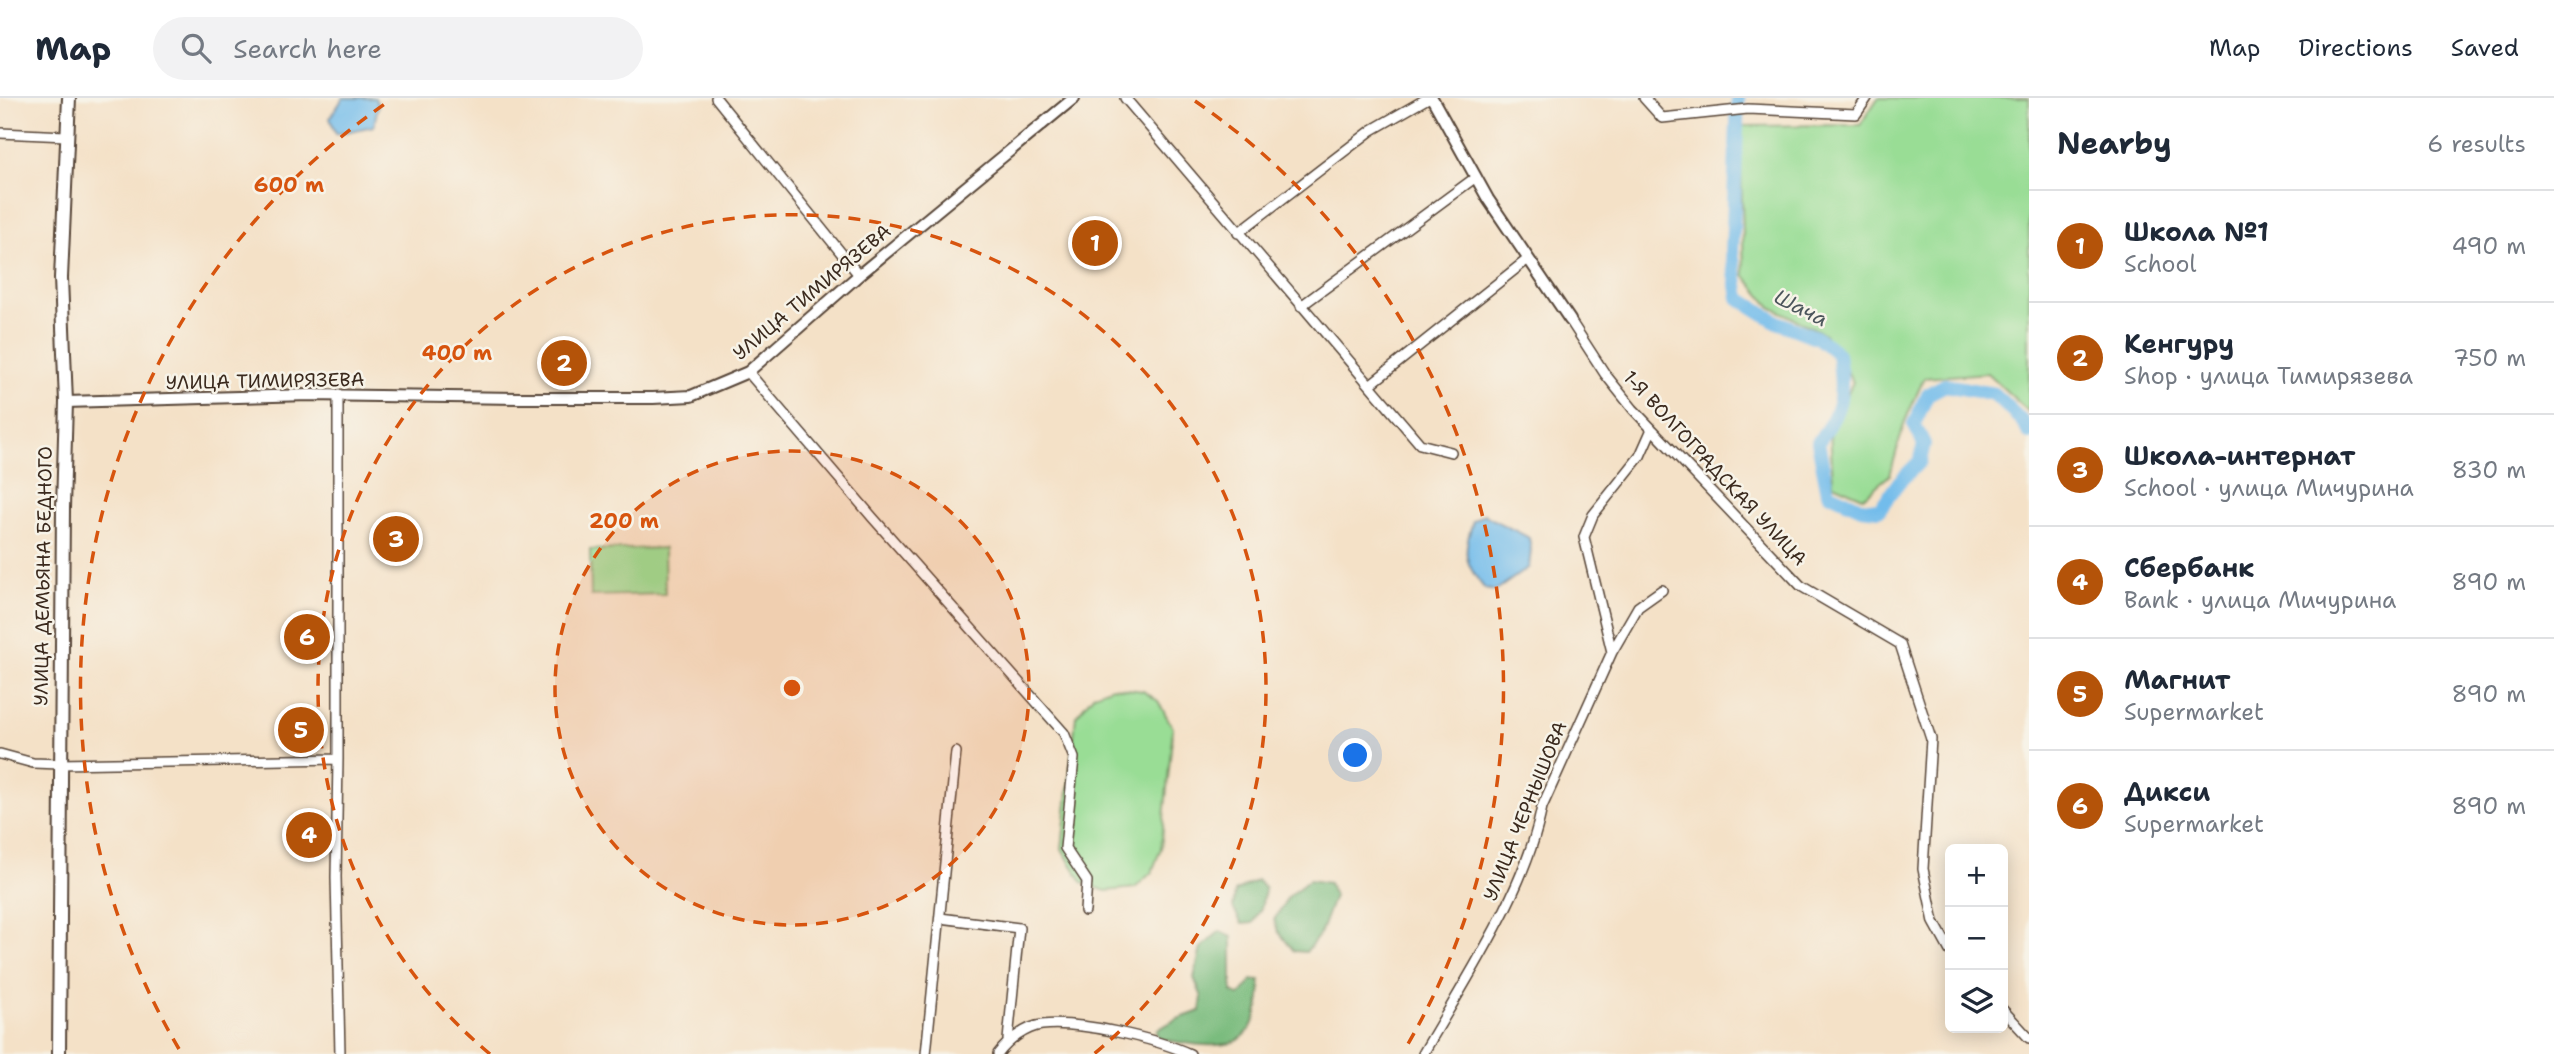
<!DOCTYPE html>
<meta charset="utf-8">
<style>
body{margin:0;font-family:"Shantell Sans",sans-serif;background:#f2f2f3;color:#1f2937}
.controls{position:absolute;right:21px;bottom:21px;display:grid;overflow:hidden;border-radius:10px;box-shadow:0 4px 18px #0003}
.controls button{width:63px;height:63px;display:grid;place-items:center;padding:0;border:0;border-bottom:2px solid #e0e1e3;background:#fff;color:#1f2937;font:35px sans-serif}
.you{position:absolute;left:1356px;top:658px;width:24px;height:24px;margin:-18px;border:5px solid #fff;border-radius:50%;background:#1a73e8;box-shadow:0 0 0 10px #1a73e833}
.badge{display:grid;place-items:center;width:46px;height:46px;border-radius:50%;background:#b45309;color:#fff;font-size:23px;font-weight:700}
.pin{position:absolute;translate:-50% -50%;border:4px solid #fff;box-shadow:0 2px 7px #0006}
.list{margin:0;padding:0;list-style:none}
h2{display:flex;justify-content:space-between;align-items:center;height:91px;margin:0;padding:0 28px;font-size:30px}
h2 small{font-size:23px;font-weight:400;color:#747a83}
.list li{display:grid;grid-template-columns:46px 1fr auto;gap:21px;align-items:center;box-sizing:border-box;height:112px;padding:0 28px;border-top:2px solid #e0e1e3}
.list b{display:block;font-size:26px;white-space:nowrap}
.list p{margin:0;font-size:23px;white-space:nowrap;color:#747a83}
.list em{font-size:23px;font-style:normal;color:#747a83}
.icon{flex:none;width:38px;height:38px;fill:none;stroke:currentColor;stroke-width:2;stroke-linecap:round;stroke-linejoin:round}
.map{position:relative;flex:none;width:2029px;height:956px;overflow:hidden}
header{display:flex;align-items:center;gap:42px;box-sizing:border-box;height:98px;padding:0 35px;background:#fff;border-bottom:2px solid #e0e1e3}
header strong{font-size:33px}
nav{display:flex;gap:38px;margin-inline-start:auto;font-size:24px}
.search{width:490px;height:63px;background:#f2f2f3;display:flex;align-items:center;gap:18px;box-sizing:border-box;padding:0 24px;border-radius:38px;color:#747a83;font-size:26px}
main{display:flex}
aside{flex:1;background:#fff}
.map>svg:first-child{display:block}
</style>
<header>
<strong>Map</strong>
<div class="search"><svg class="icon" aria-label="search" viewBox="0 0 24 24"><circle cx="10" cy="10" r="6"/><path d="M15 15l6 6"/></svg>Search here</div>
<nav><a>Map</a><a>Directions</a><a>Saved</a></nav>
</header>
<main>
<div class="map">
<svg width="2029" height="956" viewBox="0 0 2029 956">
<rect width="100%" height="100%" fill="#f7f3e8"/>
<filter id="ink" filterUnits="userSpaceOnUse"><feTurbulence type="fractalNoise" baseFrequency=".0143" numOctaves="2"/><feDisplacementMap in="SourceGraphic" scale="14" xChannelSelector="R" yChannelSelector="G"/><feConvolveMatrix kernelMatrix="1 2 1 2 8 2 1 2 1" color-interpolation-filters="sRGB"/></filter>
<filter id="wash" filterUnits="userSpaceOnUse"><feTurbulence type="fractalNoise" baseFrequency=".00686" numOctaves="4" result="noise"/><feDisplacementMap in="SourceGraphic" scale="28" xChannelSelector="R" yChannelSelector="G"/><feGaussianBlur stdDeviation="1.57" result="paint"/><feColorMatrix in="noise" values="0 0 0 0 0 0 0 0 0 0 0 0 0 0 0 0 0 1.4 0 .05"/><feComposite in="paint" operator="in"/></filter>
<g filter="url(#wash)">
<rect width="100%" height="100%" fill="#f4e1c7"/>
<path fill="#99dd95" stroke="#6a845a" stroke-width="2" d="M1878,0H2029V314L1987,275L1924,280L1905,323L1890,377L1863,399L1833,386L1830,331L1853,284L1825,236L1771,209L1744,177L1740,28L1860,27Z
M664,450L665,496L591,498L590,452Z
M1112,589L1143,593L1158,603L1173,630L1161,750L1152,774L1135,790L1106,793L1083,785L1062,751L1076,618L1094,596Z"/>
<path fill="#7abc7e" stroke="#5a734e" stroke-width="2" d="M1257,782L1265,791L1261,810L1253,825L1242,826L1233,810L1235,794Z
M1309,782L1329,785L1334,798L1320,836L1306,854L1294,853L1278,833L1274,822L1288,799Z
M1220,833L1232,839V894L1240,898L1252,882L1260,883C1262,903 1256,936 1234,944C1214,951 1178,945 1158,940L1157,932L1175,922L1200,913L1202,899L1194,880L1201,850Z"/>
<path fill="#72bceb" stroke="#567384" stroke-width="2" d="M343,0H375L378,7L374,28L336,36L330,20Z
M1484,416C1498,426 1514,431 1529,440L1531,452L1529,469L1495,493L1485,491C1463,464 1463,455 1473,423Z"/>
<g fill="none" stroke-linecap="round" stroke-linejoin="round">
<path stroke="#72bceb" stroke-width="14" d="M1738,0L1732,155L1739,200L1777,224L1818,240L1838,256C1844,297 1843,310 1818,344L1828,395L1861,410L1879,412L1899,384L1920,363L1924,346L1914,326L1928,296L1945,287L1994,296L2022,323L2029,335"/>
</g>
</g>
<g filter="url(#ink)">
<g fill="none" stroke-linecap="round" stroke-linejoin="round">
<defs>
<path id="minor" d="M716,0L859,177
M1125,0L1420,346L1451,354
M1644,0L1662,20L1748,11L1856,16L1867,0
M0,35L66,38
M1238,135L1372,32L1428,0
M1301,208L1476,79
M1570,222L1605,276L1633,311L1801,488L1900,546L1931,641L1923,771L1934,824L1950,853
M748,274L873,420L1064,635L1074,660L1065,750L1087,783L1085,813
M1371,286L1528,161
M338,298V661L336,779L340,956
M1612,554L1584,439L1593,417L1640,358L1652,331
M0,656L33,665L60,666L338,661
M940,820L1019,830L1008,942
M2003,912L2029,940
M926,956L956,654
M998,956C1008,943 1025,929 1042,927C1081,923 1154,940 1190,956
M1423,956C1465,882 1526,793 1542,709L1612,554L1638,509L1662,492"/>
<path id="tertiary" d="M1432,0L1488,101L1570,222
M66,304L309,297L521,300H653L691,298L748,274L859,177L1074,0"/>
<path id="secondary" d="M59,956L63,410L66,304L61,180L69,0"/>
</defs>
<use href="#minor" stroke="#574537" stroke-width="12"/>
<use href="#tertiary" stroke="#574537" stroke-width="14"/>
<use href="#secondary" stroke="#574537" stroke-width="16"/>
<use href="#minor" stroke="#fff" stroke-width="9"/>
<use href="#tertiary" stroke="#fff" stroke-width="10"/>
<use href="#secondary" stroke="#fff" stroke-width="12"/>
</g>
</g>
<circle cx="792" cy="590" r="237" fill="#d7540e" fill-opacity=".12"/>
<g fill="none" stroke="#d7540e" stroke-width="3.5" stroke-dasharray="12 9">
<circle cx="792" cy="590" r="237"/>
<path d="M490 956A474 474 0 1 1 1094 956"/>
<path d="M179 951A712 712 0 0 1 389 3M1195 3A712 712 0 0 1 1405 951"/>
</g>
<g text-anchor="middle" dominant-baseline="central" stroke-width="5" stroke-linejoin="round" paint-order="stroke">
<g font-size="19" fill="#3b2a1e" stroke="#f7f3e8">
<text transform="translate(812 194) rotate(-40)">УЛИЦА ТИМИРЯЗЕВА</text>
<text transform="translate(265 283) rotate(-1)">УЛИЦА ТИМИРЯЗЕВА</text>
<text transform="translate(1715 370) rotate(47)">1-Я ВОЛГОГРАДСКАЯ УЛИЦА</text>
<text transform="translate(43 478) rotate(-89)">УЛИЦА ДЕМЬЯНА БЕДНОГО</text>
<text transform="translate(1525 713) rotate(-68)">УЛИЦА ЧЕРНЫШОВА</text>
</g>
<g font-size="21" font-style="italic" fill="#4c565c" stroke="#f7f3e8">
<text transform="translate(1801 210) rotate(27)">Шача</text>
</g>
</g>
<circle cx="792" cy="590" r="10" fill="#d7540e" stroke="#f7f3e8" stroke-width="3.5"/>
<g font-size="21" text-anchor="middle" font-weight="bold" fill="#d7540e" stroke="#f7f3e8" stroke-width="5" stroke-linejoin="round" paint-order="stroke">
<text x="289" y="94">600 m</text>
<text x="457" y="262">400 m</text>
<text x="624" y="430">200 m</text>
</g>
</svg>
<div class="controls">
<button>+</button>
<button>−</button>
<button><svg class="icon" aria-label="layers" viewBox="0 0 24 24"><path d="M12 4l9 5-9 5-9-5zM3 14l9 5 9-5"/></svg></button>
</div>
<div class="you"></div>
<div class="pin badge" style="left:1095px;top:145px">1</div>
<div class="pin badge" style="left:564px;top:265px">2</div>
<div class="pin badge" style="left:396px;top:441px">3</div>
<div class="pin badge" style="left:309px;top:737px">4</div>
<div class="pin badge" style="left:301px;top:632px">5</div>
<div class="pin badge" style="left:307px;top:539px">6</div>
</div>
<aside>
<h2>Nearby<small>6 results</small></h2>
<ul class="list">
<li><span class="badge">1</span><div><b>Школа №1</b><p>School</p></div><em>490 m</em></li>
<li><span class="badge">2</span><div><b>Кенгуру</b><p>Shop · улица Тимирязева</p></div><em>750 m</em></li>
<li><span class="badge">3</span><div><b>Школа-интернат</b><p>School · улица Мичурина</p></div><em>830 m</em></li>
<li><span class="badge">4</span><div><b>Сбербанк</b><p>Bank · улица Мичурина</p></div><em>890 m</em></li>
<li><span class="badge">5</span><div><b>Магнит</b><p>Supermarket</p></div><em>890 m</em></li>
<li><span class="badge">6</span><div><b>Дикси</b><p>Supermarket</p></div><em>890 m</em></li>
</ul>
</aside>
</main>
